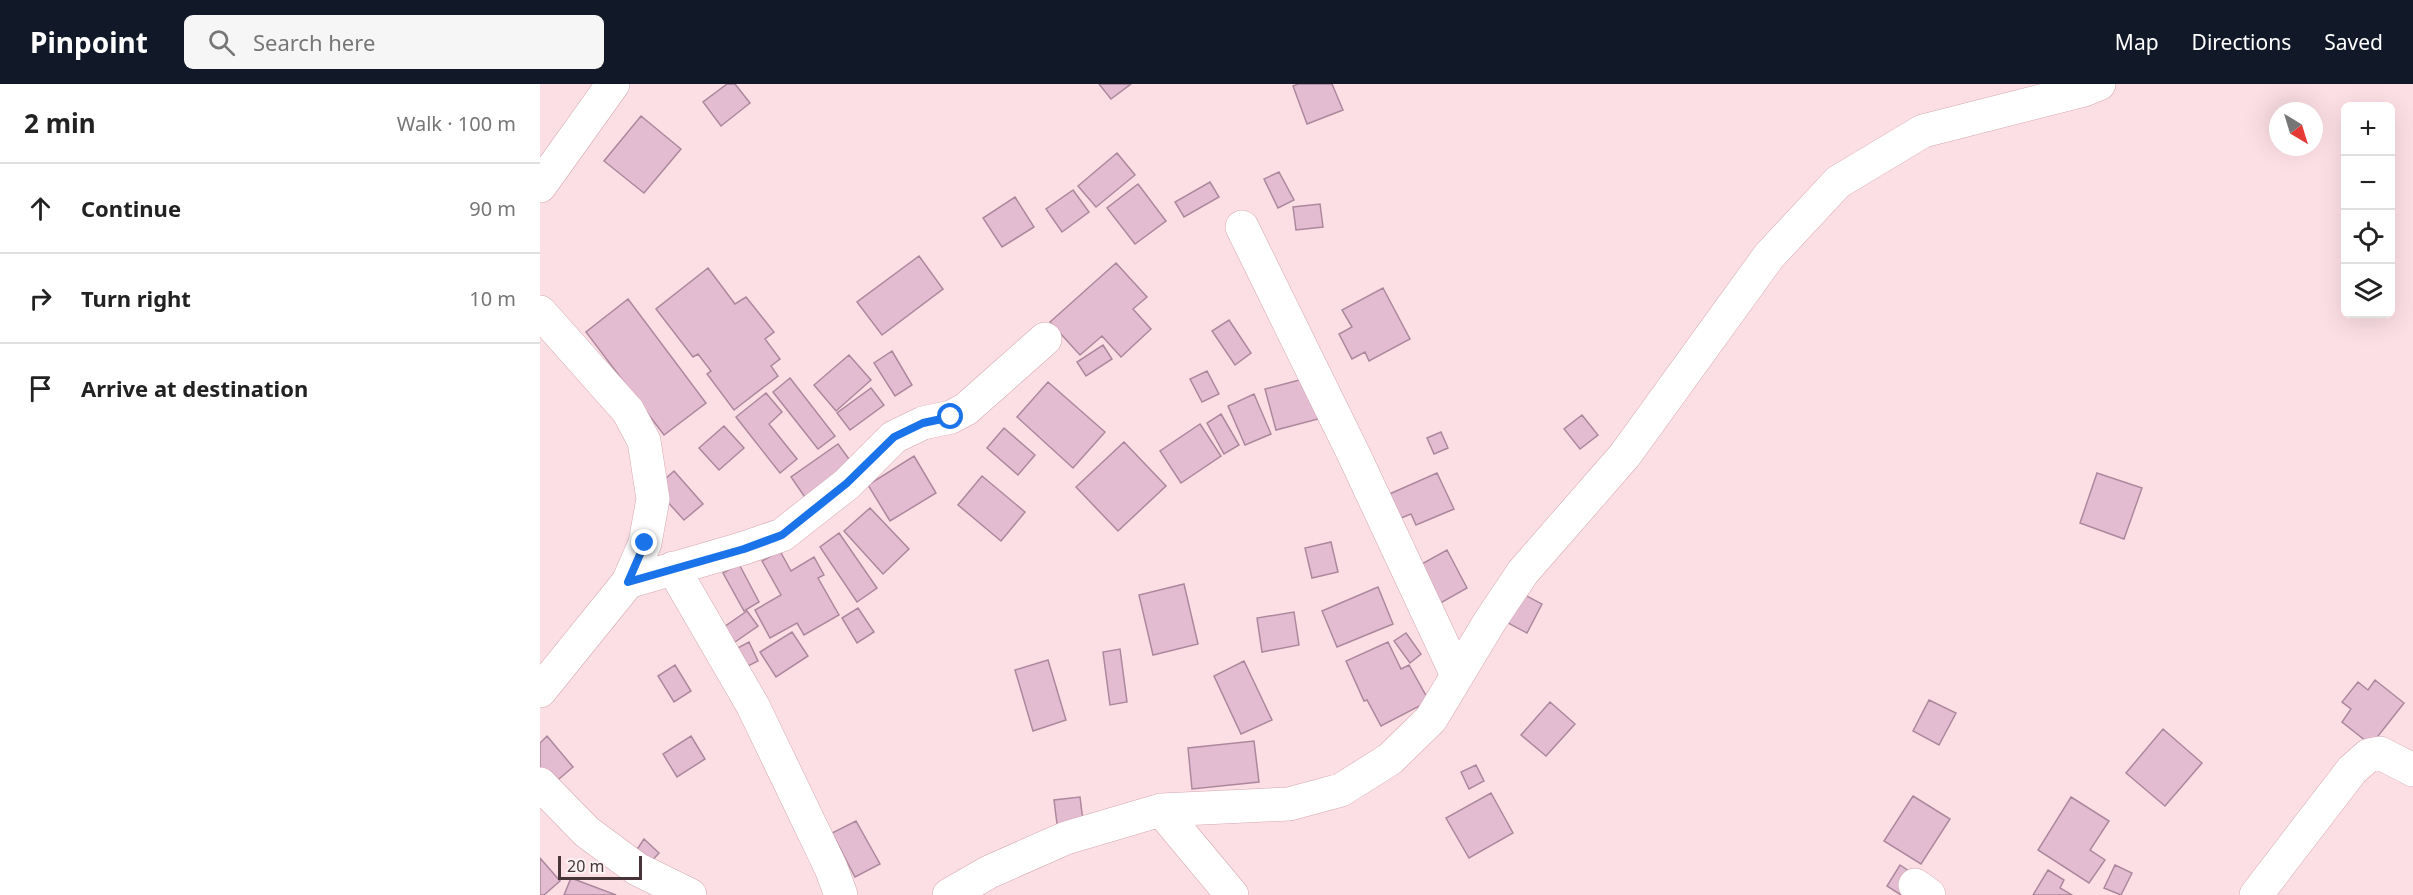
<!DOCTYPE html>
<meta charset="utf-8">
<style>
body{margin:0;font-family:"Noto Sans",sans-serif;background:#f6f6f6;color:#222}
.controls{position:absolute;right:18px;top:18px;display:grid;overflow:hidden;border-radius:9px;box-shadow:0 6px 24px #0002}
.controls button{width:54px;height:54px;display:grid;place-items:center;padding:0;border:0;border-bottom:2px solid #e0e0e0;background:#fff;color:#222;font:30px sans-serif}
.compass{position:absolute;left:1729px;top:18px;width:54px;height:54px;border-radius:50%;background:#fff;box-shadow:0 6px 24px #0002;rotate:142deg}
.scale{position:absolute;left:18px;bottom:15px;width:84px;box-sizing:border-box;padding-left:6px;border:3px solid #463438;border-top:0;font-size:16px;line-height:21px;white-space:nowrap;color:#463438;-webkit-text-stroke:4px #fcf2f4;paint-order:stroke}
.stop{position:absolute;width:18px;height:18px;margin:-14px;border:4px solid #1a73e8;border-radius:50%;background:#fff}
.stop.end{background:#1a73e8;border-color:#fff;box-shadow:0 2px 6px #0008}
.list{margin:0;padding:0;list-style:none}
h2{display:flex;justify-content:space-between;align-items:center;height:78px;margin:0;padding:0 24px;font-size:26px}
h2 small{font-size:20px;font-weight:400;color:#767676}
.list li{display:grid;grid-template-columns:39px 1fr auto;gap:18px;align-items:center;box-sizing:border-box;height:90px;padding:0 24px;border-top:2px solid #e0e0e0}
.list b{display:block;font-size:22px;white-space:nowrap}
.list em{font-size:20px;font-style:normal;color:#767676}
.icon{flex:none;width:33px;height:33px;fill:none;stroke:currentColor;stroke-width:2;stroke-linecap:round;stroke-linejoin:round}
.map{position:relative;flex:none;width:1873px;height:811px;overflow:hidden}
header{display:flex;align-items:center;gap:36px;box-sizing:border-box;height:84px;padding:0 30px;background:#111827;color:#fff}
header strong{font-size:28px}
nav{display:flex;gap:33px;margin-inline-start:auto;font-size:21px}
.search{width:420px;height:54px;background:#f6f6f6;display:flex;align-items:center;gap:15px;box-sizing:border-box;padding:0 21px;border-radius:9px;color:#767676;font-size:22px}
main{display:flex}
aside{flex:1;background:#fff}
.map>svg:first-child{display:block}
</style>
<header>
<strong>Pinpoint</strong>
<div class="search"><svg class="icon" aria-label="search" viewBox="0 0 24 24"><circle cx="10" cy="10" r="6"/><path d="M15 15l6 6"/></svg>Search here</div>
<nav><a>Map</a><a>Directions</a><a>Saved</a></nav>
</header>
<main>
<aside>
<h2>2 min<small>Walk · 100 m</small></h2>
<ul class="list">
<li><svg class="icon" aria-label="ahead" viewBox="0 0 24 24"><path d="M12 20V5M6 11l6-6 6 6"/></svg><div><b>Continue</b></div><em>90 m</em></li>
<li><svg class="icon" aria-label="right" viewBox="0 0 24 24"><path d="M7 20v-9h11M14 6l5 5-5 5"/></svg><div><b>Turn right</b></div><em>10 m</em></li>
<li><svg class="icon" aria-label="arrive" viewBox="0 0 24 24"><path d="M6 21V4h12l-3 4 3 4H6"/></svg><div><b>Arrive at destination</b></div></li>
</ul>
</aside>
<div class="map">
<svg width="1873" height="811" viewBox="0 0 1873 811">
<rect width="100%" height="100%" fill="#fcdfe5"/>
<path fill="#e3bcd2" stroke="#ad889d" stroke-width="1.5" d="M187,0H195L210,19L181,42L163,18Z
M559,0H591L571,15Z
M758,0H792L803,26L767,40L753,2Z
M101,32L141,65L104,109L64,77Z
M577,69L595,91L556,123L538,102Z
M739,88L754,116L738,124L724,95Z
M670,98L679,113L644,133L635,118Z
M598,100L626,137L595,160L567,124Z
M533,106L549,128L522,148L506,125Z
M475,113L494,143L462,163L443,134Z
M780,120L783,143L756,146L753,123Z
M379,172L403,205L342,251L317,218Z
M576,179L607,213L593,225L611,245L581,273L562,252L540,271L510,238Z
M168,184L195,220L206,213L234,248L225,255L240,275L231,282L238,292L194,326L167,290L171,287L158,270L153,273L116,225Z
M843,204L870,255L829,277L825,268L812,275L799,250L812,243L802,226Z
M88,215L166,319L124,351L46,248Z
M689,236L711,269L695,281L672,247Z
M563,261L572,275L546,292L537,278Z
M352,267L372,301L355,312L334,279Z
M309,271L331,296L296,327L274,301Z
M667,287L679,310L662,318L650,295Z
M250,294L295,352L278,365L233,308Z
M767,294L778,335L736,346L725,305Z
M508,298L565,348L533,384L477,333Z
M331,304L344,321L310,346L297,329Z
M226,309L242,328L229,340L257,375L240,389L196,333Z
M714,310L731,350L705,361L688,322Z
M681,330L699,361L684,370L667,339Z
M1042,331L1058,351L1040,365L1024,345Z
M660,340L681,372L641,399L620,367Z
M184,342L204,364L179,386L159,364Z
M464,344L495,371L478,391L447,364Z
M901,348L908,364L894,370L887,354Z
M584,358L626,402L578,447L536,403Z
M298,360L314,382L273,425L251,393Z
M374,372L396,409L350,437L328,401Z
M134,387L163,420L144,436L115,404Z
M897,389L914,425L876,441L871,430L856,436L845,412Z
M1557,389L1602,404L1584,455L1540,439Z
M442,392L485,428L461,457L418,421Z
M330,424L369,465L343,490L304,447Z
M299,449L337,504L317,518L280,463Z
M791,458L798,488L772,494L765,464Z
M907,466L927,504L890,525L869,487Z
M240,467L251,487L274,473L284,491L278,494L299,531L264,551L257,539L230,554L215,526L241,511L222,477Z
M199,480L219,518L204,527L183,489Z
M644,500L658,560L613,571L599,511Z
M838,503L853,540L797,563L782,527Z
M983,510L1002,520L987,549L968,539Z
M318,524L334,548L317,559L302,534Z
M207,527L218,542L195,558L184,543Z
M754,528L759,561L722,568L717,534Z
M252,548L268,572L236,593L220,568Z
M866,549L881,570L870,579L854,557Z
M209,558L218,577L198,587L188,569Z
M848,558L861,585L869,581L889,617L841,642L827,616L824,617L806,577Z
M580,565L587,618L570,621L563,568Z
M508,576L526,636L493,647L475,586Z
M704,577L732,636L701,650L674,592Z
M135,581L151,607L134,618L118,592Z
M1835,596L1864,619L1831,661L1802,638L1811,625L1802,618L1818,598L1828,606Z
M1389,616L1416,629L1399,661L1373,647Z
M1010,618L1035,640L1006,672L981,651Z
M1623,645L1662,679L1625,722L1586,689Z
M7,652L33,683L5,707L0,701V659Z
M151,652L165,675L137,693L123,670Z
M714,657L719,698L652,705L648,664Z
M936,681L944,697L929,705L921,688Z
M951,709L973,749L929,774L906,734Z
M1373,712L1410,735L1381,780L1344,757Z
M540,713L543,737L517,740L514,716Z
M1531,713L1569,737L1550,766L1565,776L1549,799L1498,766Z
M316,737L340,780L315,793L292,749Z
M104,755L119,769L109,780L96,767Z
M0,774L20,797L4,811H0Z
M1360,781L1378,793L1366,811H1361L1347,802Z
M1575,781L1592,789L1581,811L1564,804Z
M1508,786L1524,796L1520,804L1532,811H1493Z
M31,794L76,811H24Z"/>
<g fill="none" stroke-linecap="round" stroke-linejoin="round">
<defs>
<path id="minor" d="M0,102L73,0
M702,143L814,371L917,591
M0,228L88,327L104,357L113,415L105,459L88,498L0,607
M133,484L213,622L291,784L301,811
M88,498L204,464L242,451L307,400L354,353L383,339L411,333L426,325L505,255
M0,700L47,748L97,785L150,811
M621,726L692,811
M1375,801L1389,811
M409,811L449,788L526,754L621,726L749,720L801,706L850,675L891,635L950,537L983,488L1085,371L1229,172L1298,98L1383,47L1544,6L1559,0
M1716,811L1812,686L1829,671L1840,669L1873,686"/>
</defs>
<use href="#minor" stroke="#d4a8b1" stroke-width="34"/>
<use href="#minor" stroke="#fff" stroke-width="33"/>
</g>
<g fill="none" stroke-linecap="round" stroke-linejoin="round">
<path stroke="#1a73e8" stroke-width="8" d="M105,459L88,498L204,465L242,451L307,399L354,353L383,339L411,333"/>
</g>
</svg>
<div class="controls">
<button>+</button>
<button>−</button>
<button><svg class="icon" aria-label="locate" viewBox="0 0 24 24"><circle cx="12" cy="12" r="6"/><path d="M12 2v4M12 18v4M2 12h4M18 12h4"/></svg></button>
<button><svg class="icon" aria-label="layers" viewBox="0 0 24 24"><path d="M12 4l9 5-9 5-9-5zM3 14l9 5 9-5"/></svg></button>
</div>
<svg class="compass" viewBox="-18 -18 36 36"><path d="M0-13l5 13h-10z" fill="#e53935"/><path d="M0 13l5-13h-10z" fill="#767676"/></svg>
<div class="scale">20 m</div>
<div class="stop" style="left:411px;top:333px"></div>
<div class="stop end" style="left:105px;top:459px"></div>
</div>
</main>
